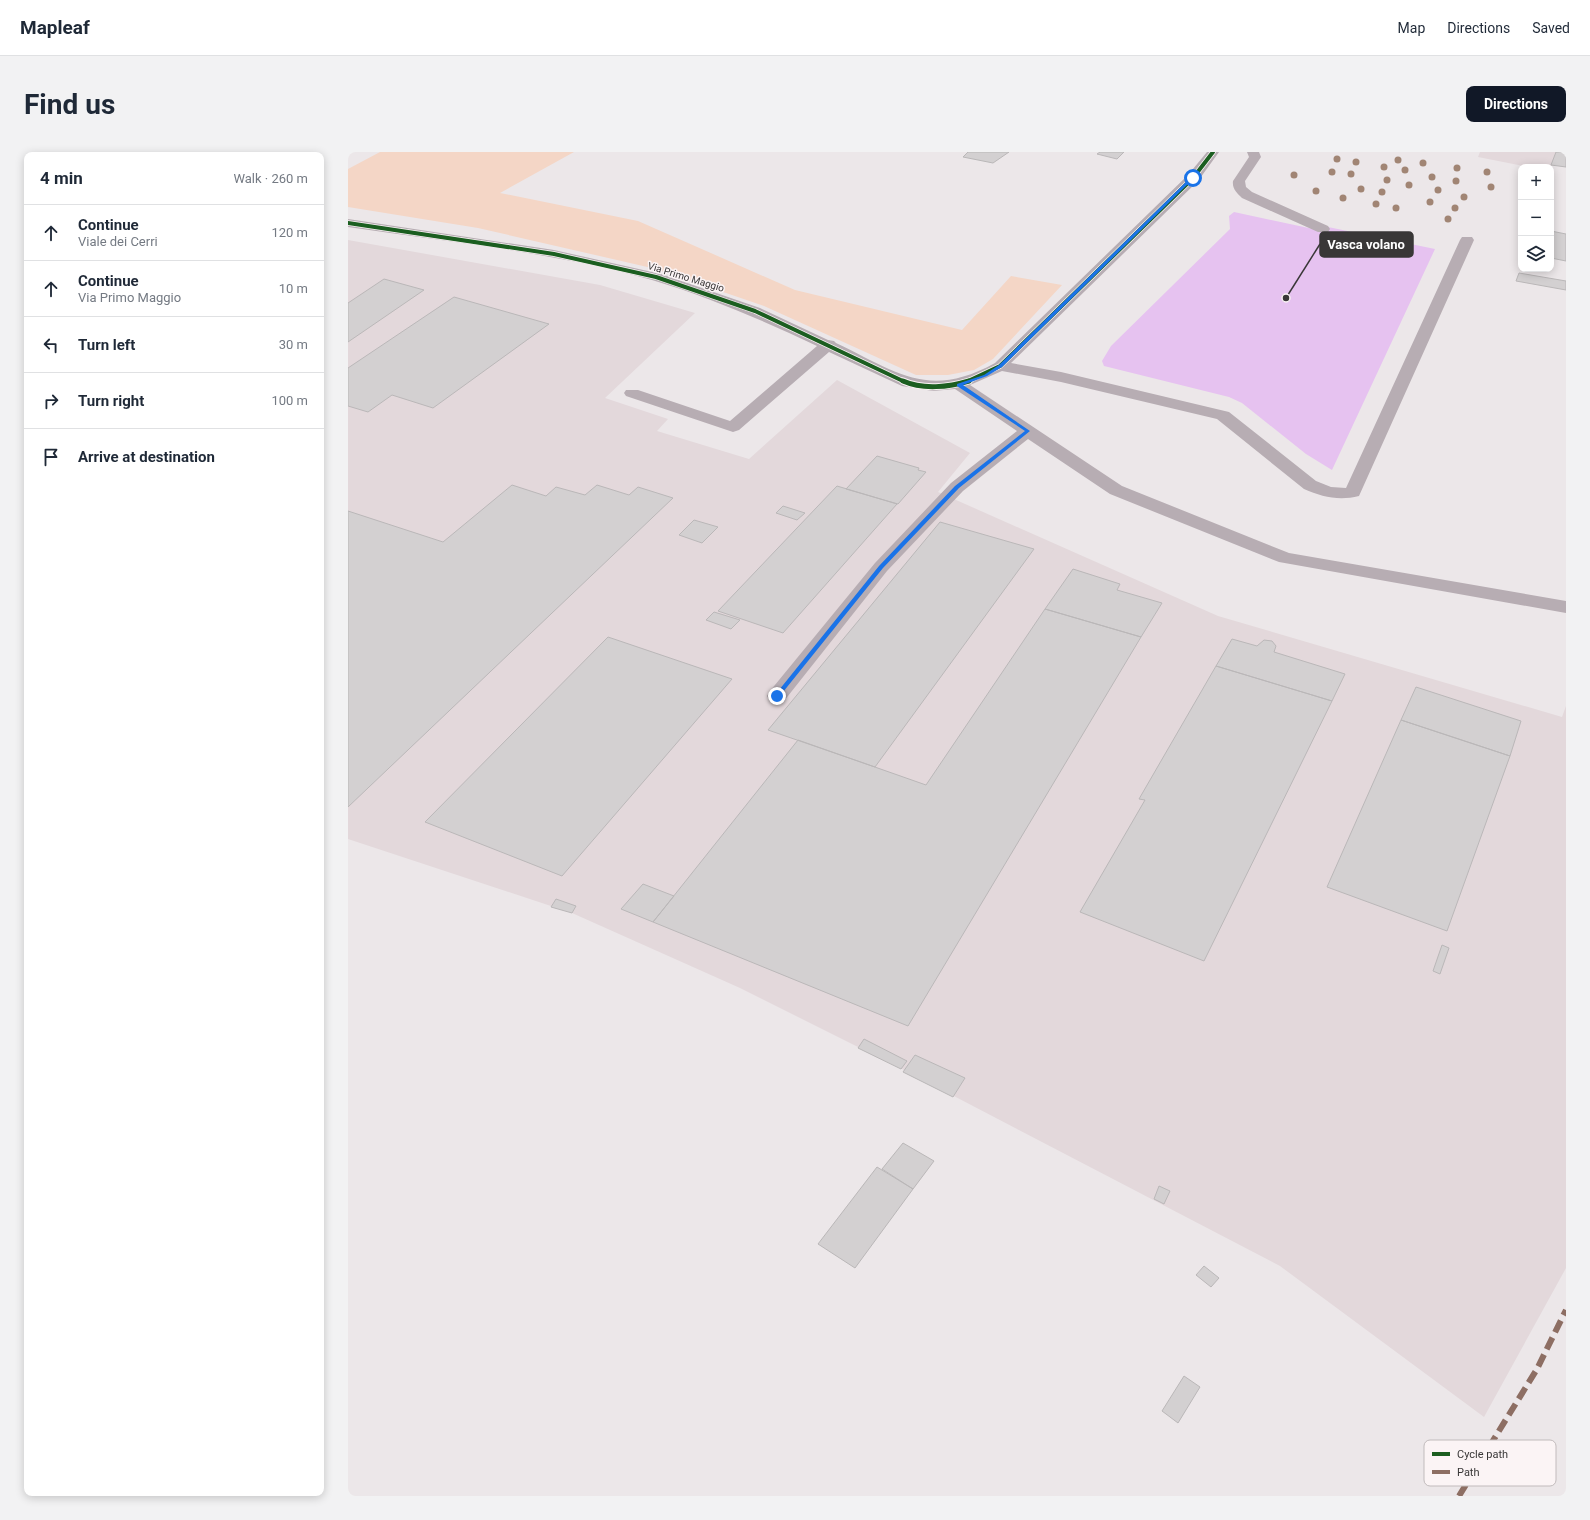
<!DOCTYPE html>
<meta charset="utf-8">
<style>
body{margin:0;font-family:Roboto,sans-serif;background:#f2f2f3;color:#1f2937}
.controls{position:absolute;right:12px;top:12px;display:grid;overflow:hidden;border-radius:8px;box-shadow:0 2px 10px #0003}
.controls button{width:36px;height:36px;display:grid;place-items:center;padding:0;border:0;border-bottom:1px solid #e0e1e3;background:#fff;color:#1f2937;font:20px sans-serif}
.stop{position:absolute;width:12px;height:12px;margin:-9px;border:3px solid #1a73e8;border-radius:50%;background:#fff}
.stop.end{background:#1a73e8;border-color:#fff;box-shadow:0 1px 4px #0008}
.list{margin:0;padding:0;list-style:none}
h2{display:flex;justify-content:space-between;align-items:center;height:52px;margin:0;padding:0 16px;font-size:17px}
h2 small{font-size:13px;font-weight:400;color:#747a83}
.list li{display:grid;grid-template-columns:26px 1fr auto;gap:12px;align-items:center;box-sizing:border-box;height:56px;padding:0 16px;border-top:1px solid #e0e1e3}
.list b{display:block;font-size:15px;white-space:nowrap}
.list p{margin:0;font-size:13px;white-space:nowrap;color:#747a83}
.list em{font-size:13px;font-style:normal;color:#747a83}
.icon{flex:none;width:22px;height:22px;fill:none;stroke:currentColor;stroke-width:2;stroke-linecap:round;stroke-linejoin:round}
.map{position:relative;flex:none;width:1218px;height:1344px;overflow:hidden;border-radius:8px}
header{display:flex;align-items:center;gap:24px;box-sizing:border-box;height:56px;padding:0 20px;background:#fff;border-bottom:1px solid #e0e1e3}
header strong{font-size:19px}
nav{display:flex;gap:22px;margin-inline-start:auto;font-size:14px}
.intro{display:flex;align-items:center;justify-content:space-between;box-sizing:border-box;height:96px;padding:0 24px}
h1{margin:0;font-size:28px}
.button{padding:10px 18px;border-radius:8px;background:#111827;color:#fff;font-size:14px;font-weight:700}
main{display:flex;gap:24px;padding:0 24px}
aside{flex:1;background:#fff;border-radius:8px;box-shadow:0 2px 10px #0003}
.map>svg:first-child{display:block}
</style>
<header>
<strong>Mapleaf</strong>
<nav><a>Map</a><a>Directions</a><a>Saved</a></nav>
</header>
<div class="intro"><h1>Find us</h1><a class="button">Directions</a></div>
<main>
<aside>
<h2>4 min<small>Walk · 260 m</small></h2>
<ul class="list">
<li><svg class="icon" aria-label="ahead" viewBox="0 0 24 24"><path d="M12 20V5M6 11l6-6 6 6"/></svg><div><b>Continue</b><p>Viale dei Cerri</p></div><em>120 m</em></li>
<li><svg class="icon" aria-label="ahead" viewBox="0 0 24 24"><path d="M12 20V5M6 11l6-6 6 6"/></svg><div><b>Continue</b><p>Via Primo Maggio</p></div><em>10 m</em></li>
<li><svg class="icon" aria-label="left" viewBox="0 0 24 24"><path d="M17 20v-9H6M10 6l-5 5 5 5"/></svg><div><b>Turn left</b></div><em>30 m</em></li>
<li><svg class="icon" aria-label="right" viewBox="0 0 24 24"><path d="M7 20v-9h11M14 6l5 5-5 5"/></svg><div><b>Turn right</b></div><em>100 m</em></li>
<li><svg class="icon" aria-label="arrive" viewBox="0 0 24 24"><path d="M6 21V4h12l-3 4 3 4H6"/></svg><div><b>Arrive at destination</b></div></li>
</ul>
</aside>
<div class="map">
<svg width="1218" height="1344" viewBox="0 0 1218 1344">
<rect width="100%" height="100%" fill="#ece7e9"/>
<path fill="#e3d8db" d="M1132,0H1208L1203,15H1181L1130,5Z
M0,88L252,133L347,161L257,246L320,267L309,279L401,307L489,228L622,301L590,340L870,464L1214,565L1218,554V1116L1136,1265L932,1114L556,918L392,836L224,761L0,687Z"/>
<path fill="#f4d6c6" d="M32,0H226L152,41L290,69L447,138L614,178L663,124L714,133L645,207L626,218L600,223H568L416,154L308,117L130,76L0,55V17Z"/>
<path fill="#e6c2f0" d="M886,60L970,78L980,75L1087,97L984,318L958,302L894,251L881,245L756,214L754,209L763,194L882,77L881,64Z"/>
<path fill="#d3d0d1" stroke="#bab7b8" d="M620,0H661L645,11L615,5Z
M752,0H776L769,7L749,2Z
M1208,0H1218V15L1203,13Z
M1203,79L1218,82V109L1203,106Z
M1171,121L1218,129V138L1168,129Z
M36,127L76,138L0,190V151Z
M106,145L201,172L85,256L44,243L20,260L0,254V216Z
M529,304L571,316L570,318L578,320L550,352L498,337Z
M164,333L198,344L208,335L237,343L249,333L281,343L290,335L325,346L0,655V359L95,390Z
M489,334L549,352L435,481L370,459Z
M435,354L457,361L449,368L428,361Z
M346,368L370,375L354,391L331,383Z
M592,370L686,397L527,615L420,578Z
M725,417L772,432L769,438L814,451L793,485L697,457Z
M697,457L793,485L560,874L305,770L450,588L578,633Z
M366,460L392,468L383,477L358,468Z
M260,485L384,527L214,724L77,670Z
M884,487L909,494L916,488L924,489L928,494L926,500L997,522L984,549L868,514Z
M868,514L984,549L856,809L732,760L797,648L791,647Z
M1068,535L1173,569L1162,604L1053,568Z
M1053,568L1162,604L1099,779L979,735Z
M295,732L326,744L305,770L273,757Z
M208,747L228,754L224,761L203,755Z
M1094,793L1101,796L1092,822L1085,819Z
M516,887L559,909L553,917L510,896Z
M567,903L617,926L605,945L555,920Z
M555,991L586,1009L565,1037L534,1017Z
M529,1015L565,1037L507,1116L470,1092Z
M811,1034L822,1039L816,1052L806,1047Z
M856,1114L871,1126L863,1135L848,1123Z
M836,1224L852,1235L830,1271L814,1259Z"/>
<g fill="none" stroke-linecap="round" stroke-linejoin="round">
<path fill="#b7adb3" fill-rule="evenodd" d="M859,0H871L850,29L663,211L713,220L881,260L968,329L983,335L998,336L1112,88L1114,85H1124L1126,88L1011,344C991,349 974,345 956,337L869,267L713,230L654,219L622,233L774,334L941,401L1218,449V461L931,410L762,342L680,287L615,339L539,419L436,549L429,551L422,549L419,544L422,539L527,411L603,331L669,279L607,237L585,239L554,234L481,200L391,278L385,280L379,278L278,244L276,241L278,238H290L382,269L469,194C416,169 361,145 304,128C205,100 101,90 0,75V67L206,98L313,122L412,156L480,188L486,189L488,191C549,220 580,248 647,211L840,23Z
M899,0H911L913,5L897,29L898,35L904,40L980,74L982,77L980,80H970L894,46C889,41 884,37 885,29L901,5Z"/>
<path stroke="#8d6e63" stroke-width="6" stroke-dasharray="13 6" stroke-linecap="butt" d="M1111,1344L1189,1217L1218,1158"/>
<defs>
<path id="cycleway-far1" d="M0,71L206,102L308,125L407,159L557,230
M618,230L652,214L845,26L865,0"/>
<path id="cycleway" d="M555,229C575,238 601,235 621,229"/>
</defs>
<use href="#cycleway-far1" stroke="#fbf4f5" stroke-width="5.5"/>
<use href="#cycleway" stroke="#fbf4f5" stroke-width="7"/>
<use href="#cycleway-far1" stroke="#1b5e20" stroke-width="4"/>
<use href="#cycleway" stroke="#1b5e20" stroke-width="5"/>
</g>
<g fill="#a18574">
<circle cx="989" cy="7" r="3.5"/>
<circle cx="1050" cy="8" r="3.5"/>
<circle cx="1008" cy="10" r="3.5"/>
<circle cx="1075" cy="11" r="3.5"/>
<circle cx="1036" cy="15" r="3.5"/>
<circle cx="1109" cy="16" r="3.5"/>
<circle cx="1057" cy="18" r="3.5"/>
<circle cx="984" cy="20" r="3.5"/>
<circle cx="1139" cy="20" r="3.5"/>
<circle cx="1003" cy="22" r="3.5"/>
<circle cx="946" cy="23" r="3.5"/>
<circle cx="1084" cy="25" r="3.5"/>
<circle cx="1039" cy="28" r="3.5"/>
<circle cx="1108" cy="29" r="3.5"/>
<circle cx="1061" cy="33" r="3.5"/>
<circle cx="1143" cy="35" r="3.5"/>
<circle cx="1013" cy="37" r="3.5"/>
<circle cx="1090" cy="38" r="3.5"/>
<circle cx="968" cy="39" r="3.5"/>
<circle cx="1034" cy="40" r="3.5"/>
<circle cx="1116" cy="45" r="3.5"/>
<circle cx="995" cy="46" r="3.5"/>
<circle cx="1082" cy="50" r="3.5"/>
<circle cx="1028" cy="52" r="3.5"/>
<circle cx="1048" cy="56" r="3.5"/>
<circle cx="1107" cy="56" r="3.5"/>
<circle cx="1100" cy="67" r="3.5"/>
</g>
<path fill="#1a73e8" d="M843,25L846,26L654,215L639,224L615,233L682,279L611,336L535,416L431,545H427V543L531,414L607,334L677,279L609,234V232L636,223L651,213Z"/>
<g text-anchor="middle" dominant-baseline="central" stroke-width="3" stroke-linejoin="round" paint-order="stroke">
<g font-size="10" fill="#393737" stroke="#fbf4f5">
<text transform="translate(338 125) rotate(17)">Via Primo Maggio</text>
</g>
</g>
<rect x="1076" y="1288" width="132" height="46" rx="6" fill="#fbf4f5" stroke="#c1bbbc" stroke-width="1"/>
<rect x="1084" y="1300" width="18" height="4" fill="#1b5e20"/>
<rect x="1084" y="1318" width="18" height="4" fill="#8d6e63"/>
<g font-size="11" fill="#393737">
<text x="1109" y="1306">Cycle path</text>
<text x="1109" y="1324">Path</text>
</g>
<path fill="none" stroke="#393737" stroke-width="1.5" d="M938 146L972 92"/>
<circle fill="#393737" stroke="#fbf4f5" stroke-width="1.5" cx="938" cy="146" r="4"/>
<rect fill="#393737" stroke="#393737" stroke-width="1.5" x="972" y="80" width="93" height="25" rx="4"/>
<g font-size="13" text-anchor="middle" font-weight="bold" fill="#fff">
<text x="1018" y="97">Vasca volano</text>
</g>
</svg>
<div class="controls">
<button>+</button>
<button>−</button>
<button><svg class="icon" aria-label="layers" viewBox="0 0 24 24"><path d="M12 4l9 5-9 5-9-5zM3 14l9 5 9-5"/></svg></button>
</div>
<div class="stop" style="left:845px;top:26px"></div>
<div class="stop end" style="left:429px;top:544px"></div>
</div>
</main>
